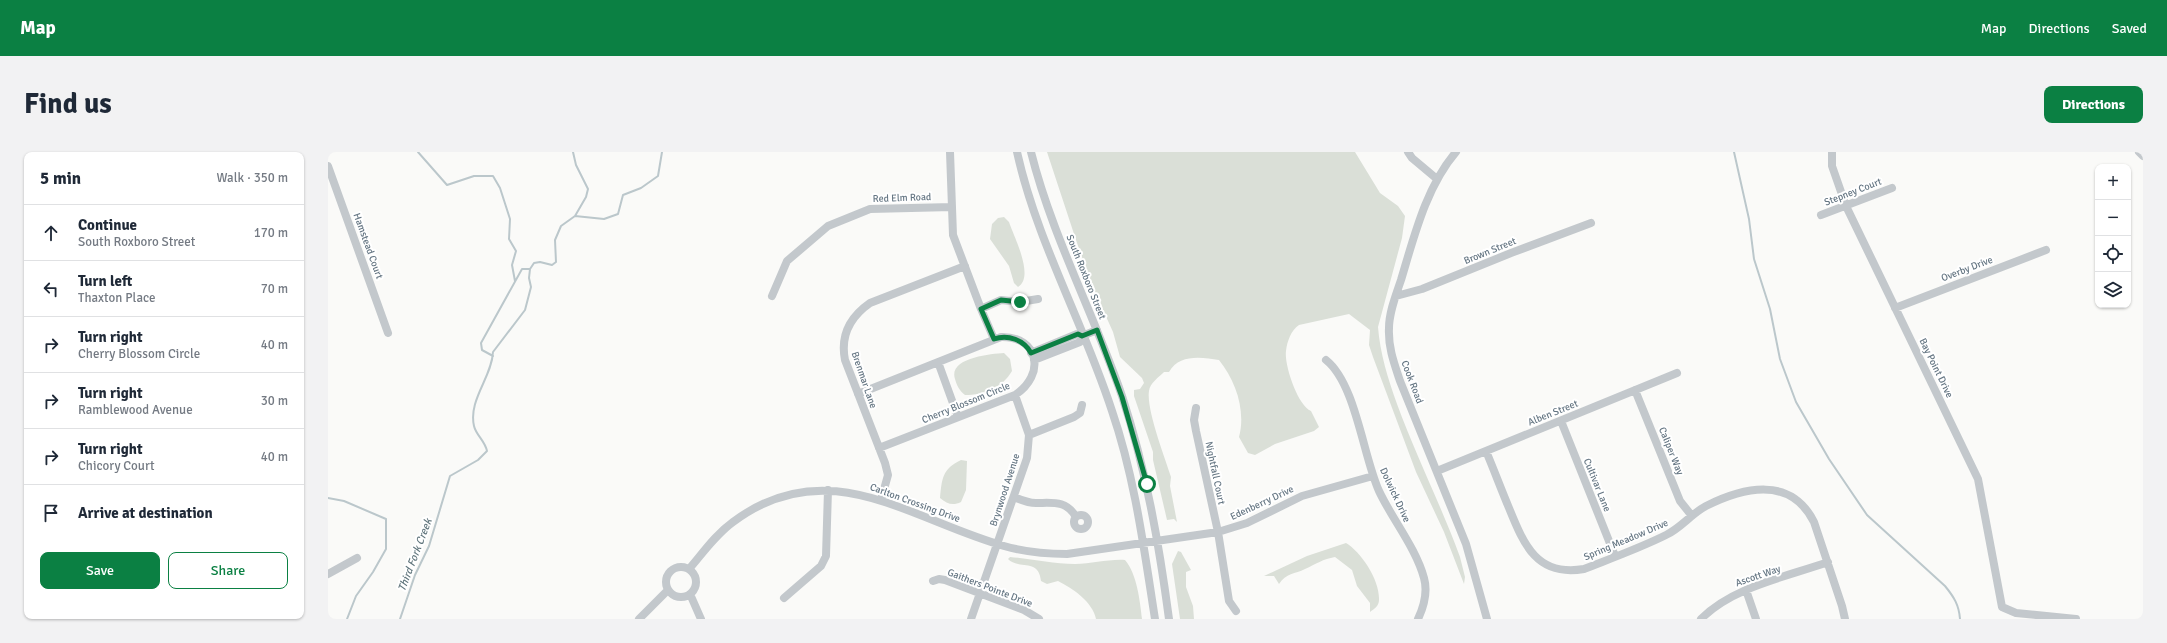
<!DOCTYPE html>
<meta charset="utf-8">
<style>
body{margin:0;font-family:Signika,sans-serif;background:#f2f2f3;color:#1f2937}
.controls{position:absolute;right:12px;top:12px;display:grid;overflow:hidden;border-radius:8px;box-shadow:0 1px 3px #0004}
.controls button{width:36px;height:36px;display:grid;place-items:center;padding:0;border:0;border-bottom:1px solid #e0e1e3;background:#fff;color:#1f2937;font:20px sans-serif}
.stop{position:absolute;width:12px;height:12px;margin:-9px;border:3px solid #0b8043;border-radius:50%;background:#fff}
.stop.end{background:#0b8043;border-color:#fff;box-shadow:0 1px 4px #0008}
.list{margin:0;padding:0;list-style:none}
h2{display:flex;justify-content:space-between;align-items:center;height:52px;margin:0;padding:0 16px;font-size:17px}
h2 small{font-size:13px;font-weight:400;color:#747a83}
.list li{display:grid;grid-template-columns:26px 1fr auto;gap:12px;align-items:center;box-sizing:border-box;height:56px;padding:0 16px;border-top:1px solid #e0e1e3}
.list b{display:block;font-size:15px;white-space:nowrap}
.list p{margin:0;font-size:13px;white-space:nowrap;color:#747a83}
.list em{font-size:13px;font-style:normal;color:#747a83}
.actions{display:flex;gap:8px;padding:12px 16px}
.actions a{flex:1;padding:9px 0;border:1px solid #0b8043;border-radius:8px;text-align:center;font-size:14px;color:#0b8043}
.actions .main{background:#0b8043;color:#fff}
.icon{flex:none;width:22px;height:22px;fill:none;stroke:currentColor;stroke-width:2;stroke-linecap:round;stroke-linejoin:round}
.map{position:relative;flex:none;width:1815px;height:467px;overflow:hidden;border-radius:8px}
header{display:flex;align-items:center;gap:24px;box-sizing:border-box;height:56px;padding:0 20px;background:#0b8043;color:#fff}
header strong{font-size:19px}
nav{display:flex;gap:22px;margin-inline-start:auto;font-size:14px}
.intro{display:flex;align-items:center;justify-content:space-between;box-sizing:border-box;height:96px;padding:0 24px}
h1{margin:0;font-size:28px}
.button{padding:10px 18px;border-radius:8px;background:#0b8043;color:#fff;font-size:14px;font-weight:700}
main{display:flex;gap:24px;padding:0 24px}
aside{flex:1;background:#fff;border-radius:8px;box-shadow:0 1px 3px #0004}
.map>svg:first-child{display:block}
</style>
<header>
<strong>Map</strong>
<nav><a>Map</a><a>Directions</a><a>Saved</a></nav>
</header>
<div class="intro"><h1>Find us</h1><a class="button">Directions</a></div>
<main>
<aside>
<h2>5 min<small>Walk · 350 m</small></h2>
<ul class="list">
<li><svg class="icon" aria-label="ahead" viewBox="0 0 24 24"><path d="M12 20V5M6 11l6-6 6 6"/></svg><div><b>Continue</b><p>South Roxboro Street</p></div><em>170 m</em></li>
<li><svg class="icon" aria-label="left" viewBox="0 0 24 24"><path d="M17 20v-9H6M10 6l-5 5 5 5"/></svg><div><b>Turn left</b><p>Thaxton Place</p></div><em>70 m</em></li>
<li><svg class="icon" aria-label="right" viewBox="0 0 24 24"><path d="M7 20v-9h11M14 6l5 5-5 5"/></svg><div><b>Turn right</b><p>Cherry Blossom Circle</p></div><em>40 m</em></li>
<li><svg class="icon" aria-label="right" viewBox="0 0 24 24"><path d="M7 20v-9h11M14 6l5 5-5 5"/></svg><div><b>Turn right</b><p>Ramblewood Avenue</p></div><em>30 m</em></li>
<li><svg class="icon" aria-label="right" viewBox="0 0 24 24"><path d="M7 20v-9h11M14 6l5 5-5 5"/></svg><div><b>Turn right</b><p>Chicory Court</p></div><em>40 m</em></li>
<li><svg class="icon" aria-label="arrive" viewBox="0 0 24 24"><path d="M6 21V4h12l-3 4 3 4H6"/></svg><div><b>Arrive at destination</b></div></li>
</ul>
<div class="actions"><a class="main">Save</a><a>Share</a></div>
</aside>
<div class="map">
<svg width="1815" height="467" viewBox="0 0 1815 467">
<rect width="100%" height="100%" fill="#fafaf8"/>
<path fill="#dadfd7" d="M719,0H1027L1052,41L1070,54L1077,64L1074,86L1050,175C1052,201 1060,227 1069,252C1088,304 1113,353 1132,405L1137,425L1136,432L1116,380L1088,320L1045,205L1041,193L1042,178L1021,162L971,173C963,178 959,190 958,199C956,213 970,254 983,259L991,275L986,279L947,292L927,303L920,301L911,285C918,259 908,229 891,208C873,205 851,202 841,220H836C831,225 822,231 821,239C818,257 837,306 843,325L842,334L849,370L846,367L839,368L825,308V300L806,244V238L812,237L816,231L814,226L792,205L785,180L763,131L748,88Z
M676,65L681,70C686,85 707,125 690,135L686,131L681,114L662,87L664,72L670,66Z
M676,201L682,207L684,219C674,236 656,243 637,243C631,238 629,234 627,227C620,206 662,202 676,201Z
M633,308L639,309L638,338L633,350C625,354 619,352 612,346C614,327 614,317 633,308Z
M1018,391C1033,400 1052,428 1051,448C1051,454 1046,457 1042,460V451L1029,434L1024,418L1007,405C995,407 988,412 977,417C967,422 958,421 951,432L946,424H936L979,404Z
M850,399L853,400L863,418L858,420V435L865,454L866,467H852L844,412Z
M682,405C704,407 725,412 747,412C764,412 780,407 797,408C809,422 812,449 814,467H768C765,450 744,436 730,429L719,432L713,429C711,406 691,418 680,407Z"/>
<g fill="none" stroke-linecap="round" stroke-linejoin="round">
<path stroke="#bbc7cb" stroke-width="2" d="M90,0L119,33L146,24H165L172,36L182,67L181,87L188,99L184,113L187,129
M1406,0L1421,67L1426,107L1442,157L1452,207L1468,250L1501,307L1539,363L1617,434C1626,445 1631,453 1632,467
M247,64L276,67L290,62L295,43L313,36L330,24L334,0
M165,204L154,198L153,191L194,117H202
M0,346L16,349L58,367V397L45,420L28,444L19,467
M72,467L87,423L101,394L122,324L150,308L159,299C157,289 148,283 146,274C140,248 164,225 165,200L197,158L203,135L201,126L202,117L206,111L212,110L224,113L228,110L227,88L233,74L247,64L258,45L260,37L248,13L245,0"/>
<path stroke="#c3c8cc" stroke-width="8" d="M622,0L625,83L653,157L666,187
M689,0C709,90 756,172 784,259C807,326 816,397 827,467
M703,0C724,84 766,162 794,244C818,317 831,392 841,467
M1080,0L1084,6L1109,27
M1128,0C1098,35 1086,85 1073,128C1068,143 1061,160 1061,176C1060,195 1066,211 1072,229L1138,392L1159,467
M1504,0V14L1518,54L1650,327L1674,455L1688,461L1748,467
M1811,0L1815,4
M0,14L60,181
M1493,63L1564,36
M444,144L459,109L500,74L542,57L624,55
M1068,144L1094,137L1183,101L1263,71
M1567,156L1718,98
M653,157L673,148L692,150L710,147
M703,201L749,182L754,184L769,178
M706,208L752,190L754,184
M998,208C1028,232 1035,304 1051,339C1064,367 1088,396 1096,426C1100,440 1096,454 1090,467
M610,210L630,265
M1307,238L1352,349L1364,364
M530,242L673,185C711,184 718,223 687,243L551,296
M868,256L866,268L868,279L890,380L901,449L908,459
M1233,269L1287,404
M701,283L746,265L752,261L754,253
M1158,299C1166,318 1173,337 1181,356C1196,393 1209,425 1256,417C1284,406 1312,396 1338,383C1353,376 1363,362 1378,354C1416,335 1463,324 1486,370L1514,454L1517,467
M1109,319L1349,221
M686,345C693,348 700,351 708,351C725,351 738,348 748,365
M553,348L560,323L557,311L517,208C512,183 522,165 542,151L637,114
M746 370a7 7 0 1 1 14 0a7 7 0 1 1-14 0Z
M338 430a15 15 0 1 1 30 0a15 15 0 1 1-30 0Z
M361,417C375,401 387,383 405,370C500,299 581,367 676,394C697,400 717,402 739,402L890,380L919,371L974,344L1045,324
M0,422L29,406
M605,429L611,427L617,428L696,458L711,467
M1418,438L1428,467
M362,442L373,467
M456,446L493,414L498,404L500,338
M311,467L340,438
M643,467L699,306L701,283L687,243
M1373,467C1404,435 1458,425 1500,410"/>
</g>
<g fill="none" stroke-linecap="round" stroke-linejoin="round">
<path stroke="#0b8043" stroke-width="5" d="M692,150L673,148L653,157L666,187C680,182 696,188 703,201L750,182L754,184L769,178L794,245L819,332"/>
</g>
<g text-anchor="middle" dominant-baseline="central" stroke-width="4" stroke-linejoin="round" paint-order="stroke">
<g font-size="10" fill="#657683" stroke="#fff">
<text transform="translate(1525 40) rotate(-21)">Stepney Court</text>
<text transform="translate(574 46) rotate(-2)">Red Elm Road</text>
<text transform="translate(40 94) rotate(70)">Hamstead Court</text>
<text transform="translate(1162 99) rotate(-22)">Brown Street</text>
<text transform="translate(1639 117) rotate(-21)">Overby Drive</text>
<text transform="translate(758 125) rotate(68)">South Roxboro Street</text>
<text transform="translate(1608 216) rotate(64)">Bay Point Drive</text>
<text transform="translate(536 228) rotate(71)">Brenmar Lane</text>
<text transform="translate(1084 230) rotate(69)">Cook Road</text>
<text transform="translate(638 251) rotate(-22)">Cherry Blossom Circle</text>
<text transform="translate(1225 261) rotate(-22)">Alben Street</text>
<text transform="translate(1343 299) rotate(68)">Caliper Way</text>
<text transform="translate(887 321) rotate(78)">Nightfall Court</text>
<text transform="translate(1269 333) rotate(68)">Cultivar Lane</text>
<text transform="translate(677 338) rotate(-72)">Brynwood Avenue</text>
<text transform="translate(1067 343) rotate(65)">Dolwick Drive</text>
<text transform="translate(587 351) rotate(20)">Carlton Crossing Drive</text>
<text transform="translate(934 351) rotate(-25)">Edenberry Drive</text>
<text transform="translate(1298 388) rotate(-23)">Spring Meadow Drive</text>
<text transform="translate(1430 424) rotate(-19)">Ascott Way</text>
<text transform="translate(662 436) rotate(21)">Gaithers Pointe Drive</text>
</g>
<g font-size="11" font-style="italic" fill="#60757c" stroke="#fff">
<text transform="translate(87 403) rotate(-69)">Third Fork Creek</text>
</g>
</g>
</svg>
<div class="controls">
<button>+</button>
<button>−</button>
<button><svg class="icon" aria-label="locate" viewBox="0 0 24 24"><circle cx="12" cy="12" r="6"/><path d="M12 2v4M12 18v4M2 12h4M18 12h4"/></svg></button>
<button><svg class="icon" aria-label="layers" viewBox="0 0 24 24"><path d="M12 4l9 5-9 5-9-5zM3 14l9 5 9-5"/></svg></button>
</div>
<div class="stop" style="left:819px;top:332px"></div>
<div class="stop end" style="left:692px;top:150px"></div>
</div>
</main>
